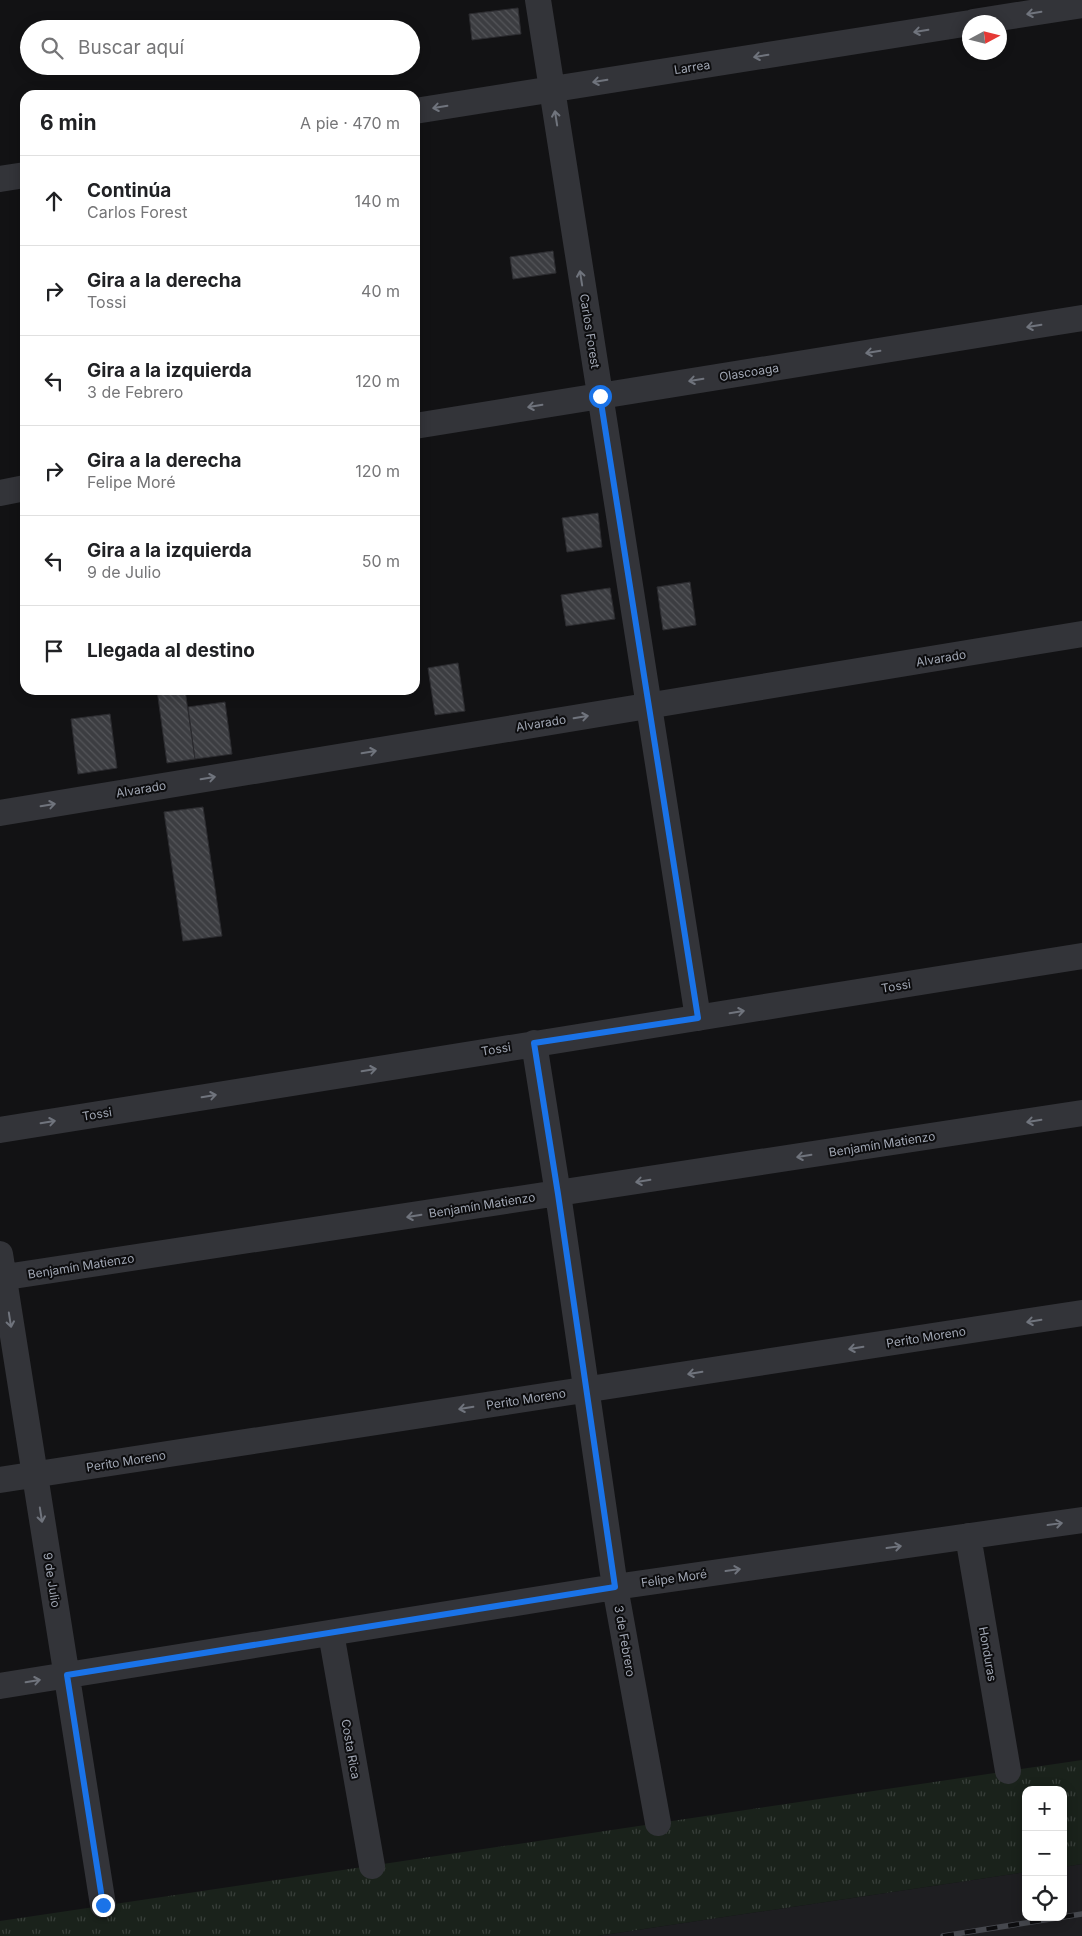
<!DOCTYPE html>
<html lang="es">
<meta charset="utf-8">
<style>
body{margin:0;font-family:Inter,sans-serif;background:#f2f2f2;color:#202124}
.controls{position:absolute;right:15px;bottom:15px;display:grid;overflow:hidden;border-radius:10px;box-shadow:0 2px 12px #0003}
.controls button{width:45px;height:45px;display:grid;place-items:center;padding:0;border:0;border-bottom:1px solid #e0e0e0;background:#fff;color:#202124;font:25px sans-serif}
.compass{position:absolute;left:962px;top:15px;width:45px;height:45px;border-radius:50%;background:#fff;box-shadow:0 2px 12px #0003;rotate:83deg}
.stop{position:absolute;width:15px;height:15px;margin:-11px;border:4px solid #1a73e8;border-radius:50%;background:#fff}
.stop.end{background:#1a73e8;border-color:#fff;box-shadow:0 1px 5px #0008}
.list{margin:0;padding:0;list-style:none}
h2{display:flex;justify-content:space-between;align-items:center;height:65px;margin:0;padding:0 20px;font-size:21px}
h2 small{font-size:16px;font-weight:400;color:#757577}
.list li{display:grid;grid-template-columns:32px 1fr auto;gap:15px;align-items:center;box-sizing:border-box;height:90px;padding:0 20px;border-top:1px solid #e0e0e0}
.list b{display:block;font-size:19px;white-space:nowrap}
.list p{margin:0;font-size:16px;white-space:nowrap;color:#757577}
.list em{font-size:16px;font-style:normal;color:#757577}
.icon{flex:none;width:28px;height:28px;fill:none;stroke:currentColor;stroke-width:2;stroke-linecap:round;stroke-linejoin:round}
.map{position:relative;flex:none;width:1082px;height:1936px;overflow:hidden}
.search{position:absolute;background:#fff;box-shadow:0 2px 12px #0003;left:20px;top:20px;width:400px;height:55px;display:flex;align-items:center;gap:12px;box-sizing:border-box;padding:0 18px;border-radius:28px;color:#757577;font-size:19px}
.panel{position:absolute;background:#fff;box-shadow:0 2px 12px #0003;left:20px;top:90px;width:400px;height:605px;border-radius:15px}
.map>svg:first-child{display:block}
</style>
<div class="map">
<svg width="1082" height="1936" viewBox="0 0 1082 1936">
<defs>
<pattern id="grass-tufts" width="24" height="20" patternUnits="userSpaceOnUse" patternTransform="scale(1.25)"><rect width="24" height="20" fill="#1a221b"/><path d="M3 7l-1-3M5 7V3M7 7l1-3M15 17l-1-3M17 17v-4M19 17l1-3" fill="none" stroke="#383f3a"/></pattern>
<pattern id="building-back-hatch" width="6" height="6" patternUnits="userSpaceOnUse" patternTransform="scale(1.25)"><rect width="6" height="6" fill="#3c3d41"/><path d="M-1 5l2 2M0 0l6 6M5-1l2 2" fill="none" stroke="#55565a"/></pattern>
</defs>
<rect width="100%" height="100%" fill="#121214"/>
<path fill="#1e1e21" d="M1082,1864V1936H597L1026,1872V1917H1063V1867Z"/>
<path fill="url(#grass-tufts)" d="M1082,1760V1864L1063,1867V1790H1026V1872L597,1936H0V1921Z"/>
<path fill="url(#building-back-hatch)" stroke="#2c2c30" d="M518,8L521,34L472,40L469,14Z
M553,251L556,273L513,279L510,257Z
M598,513L602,547L567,552L562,518Z
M690,582L696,625L663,630L657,587Z
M610,588L615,619L566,626L561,595Z
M458,663L465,711L435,715L428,668Z
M157,690H185L195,759L167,763Z
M225,702L232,754L195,759L188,707Z
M110,714L117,768L78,774L71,719Z
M203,807L222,936L183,941L164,812Z"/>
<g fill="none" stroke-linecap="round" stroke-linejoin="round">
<path stroke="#333439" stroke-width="26" d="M538,0L698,1018
M973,22L1082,5
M415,111L970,23
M0,179L25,175
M415,426L1082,318
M0,493L25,488
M0,813L1082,634
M534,1043L558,1194L615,1587L658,1823
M0,1130L1082,956
M0,1254L103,1905
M0,1278L1082,1113
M0,1480L1082,1313
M968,1536L1008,1771
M331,1633L372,1866
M0,1686L615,1587L1082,1520"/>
<defs>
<path id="rail" d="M1063,1917L1082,1914
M943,1936L1063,1917"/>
</defs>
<use href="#rail" stroke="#46484e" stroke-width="5.5"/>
<use href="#rail" stroke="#0d0d0f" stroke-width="4" stroke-dasharray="11" stroke-linecap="butt"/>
</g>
<defs><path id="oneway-shaft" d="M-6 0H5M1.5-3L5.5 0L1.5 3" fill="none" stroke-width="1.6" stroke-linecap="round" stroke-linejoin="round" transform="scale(1.25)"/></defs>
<g stroke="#70747d">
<use href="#oneway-shaft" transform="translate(1034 13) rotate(171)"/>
<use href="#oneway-shaft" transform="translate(921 31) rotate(171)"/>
<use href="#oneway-shaft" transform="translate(761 56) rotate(171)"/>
<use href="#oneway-shaft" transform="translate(600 81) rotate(171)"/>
<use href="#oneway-shaft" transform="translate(440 107) rotate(171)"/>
<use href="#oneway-shaft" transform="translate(556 118) rotate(-99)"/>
<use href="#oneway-shaft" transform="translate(581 278) rotate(-99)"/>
<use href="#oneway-shaft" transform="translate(1034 326) rotate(171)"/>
<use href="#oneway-shaft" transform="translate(873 352) rotate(171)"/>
<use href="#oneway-shaft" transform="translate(696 380) rotate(171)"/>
<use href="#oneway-shaft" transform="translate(535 406) rotate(171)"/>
<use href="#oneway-shaft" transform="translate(581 717) rotate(-9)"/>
<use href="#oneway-shaft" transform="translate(369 752) rotate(-9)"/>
<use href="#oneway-shaft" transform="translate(208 778) rotate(-9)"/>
<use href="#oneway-shaft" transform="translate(48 805) rotate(-9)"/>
<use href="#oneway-shaft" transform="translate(737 1012) rotate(-9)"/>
<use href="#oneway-shaft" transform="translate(369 1070) rotate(-9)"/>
<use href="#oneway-shaft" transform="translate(209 1096) rotate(-9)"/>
<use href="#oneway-shaft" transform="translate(1034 1121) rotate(171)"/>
<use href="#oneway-shaft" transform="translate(48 1122) rotate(-9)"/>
<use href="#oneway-shaft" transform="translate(804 1156) rotate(171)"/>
<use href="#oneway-shaft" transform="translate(643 1181) rotate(171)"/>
<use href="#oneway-shaft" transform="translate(414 1216) rotate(171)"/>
<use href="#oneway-shaft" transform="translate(10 1320) rotate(81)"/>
<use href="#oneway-shaft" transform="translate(1034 1321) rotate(171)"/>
<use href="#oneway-shaft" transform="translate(856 1348) rotate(171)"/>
<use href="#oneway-shaft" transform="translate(695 1373) rotate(171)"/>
<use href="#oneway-shaft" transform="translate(466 1408) rotate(171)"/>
<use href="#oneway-shaft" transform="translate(41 1515) rotate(81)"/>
<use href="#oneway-shaft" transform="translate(1055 1524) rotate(-8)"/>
<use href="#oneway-shaft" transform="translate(894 1547) rotate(-8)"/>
<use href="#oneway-shaft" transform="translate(733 1570) rotate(-8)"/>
<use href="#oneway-shaft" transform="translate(33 1681) rotate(-9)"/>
</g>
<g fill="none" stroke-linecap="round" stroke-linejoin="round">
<path stroke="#1a73e8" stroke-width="6" d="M103,1905L67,1675L615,1587L558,1194L534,1043L698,1018L600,396"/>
</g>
<g text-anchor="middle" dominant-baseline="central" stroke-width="4" stroke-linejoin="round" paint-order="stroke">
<g font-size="12" fill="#a2a8b5" stroke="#0d0d0f">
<text transform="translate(692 67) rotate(-9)">Larrea</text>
<text transform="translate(590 331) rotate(81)">Carlos Forest</text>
<text transform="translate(749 372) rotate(-9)">Olascoaga</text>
<text transform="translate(941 658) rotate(-9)">Alvarado</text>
<text transform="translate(541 723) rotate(-9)">Alvarado</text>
<text transform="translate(141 789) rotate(-9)">Alvarado</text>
<text transform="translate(896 986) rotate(-9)">Tossi</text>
<text transform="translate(496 1049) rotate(-9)">Tossi</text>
<text transform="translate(97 1114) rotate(-9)">Tossi</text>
<text transform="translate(882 1144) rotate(-9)">Benjamín Matienzo</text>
<text transform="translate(482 1205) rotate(-9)">Benjamín Matienzo</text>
<text transform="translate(81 1266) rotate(-9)">Benjamín Matienzo</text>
<text transform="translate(926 1337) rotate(-9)">Perito Moreno</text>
<text transform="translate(526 1399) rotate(-9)">Perito Moreno</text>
<text transform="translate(126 1461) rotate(-9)">Perito Moreno</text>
<text transform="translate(674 1578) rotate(-8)">Felipe Moré</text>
<text transform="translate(52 1580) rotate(81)">9 de Julio</text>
<text transform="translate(625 1641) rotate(80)">3 de Febrero</text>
<text transform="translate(988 1654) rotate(80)">Honduras</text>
<text transform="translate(351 1749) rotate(80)">Costa Rica</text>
</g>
</g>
</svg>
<div class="controls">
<button>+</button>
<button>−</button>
<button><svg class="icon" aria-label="locate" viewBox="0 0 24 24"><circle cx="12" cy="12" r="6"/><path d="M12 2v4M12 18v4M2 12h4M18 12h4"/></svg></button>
</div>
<svg class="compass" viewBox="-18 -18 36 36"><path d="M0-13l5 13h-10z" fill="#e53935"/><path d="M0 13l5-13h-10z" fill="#757577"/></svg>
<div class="stop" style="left:600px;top:396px"></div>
<div class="stop end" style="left:103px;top:1905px"></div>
<div class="search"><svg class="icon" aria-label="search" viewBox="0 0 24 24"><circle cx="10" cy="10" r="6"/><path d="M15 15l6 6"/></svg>Buscar aquí</div>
<section class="panel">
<h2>6 min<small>A pie · 470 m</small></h2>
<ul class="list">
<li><svg class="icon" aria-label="ahead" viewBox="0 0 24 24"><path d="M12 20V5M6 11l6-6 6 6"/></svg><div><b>Continúa</b><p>Carlos Forest</p></div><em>140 m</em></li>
<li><svg class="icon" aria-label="right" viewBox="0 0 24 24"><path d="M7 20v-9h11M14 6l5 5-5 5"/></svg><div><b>Gira a la derecha</b><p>Tossi</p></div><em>40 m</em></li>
<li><svg class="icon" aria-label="left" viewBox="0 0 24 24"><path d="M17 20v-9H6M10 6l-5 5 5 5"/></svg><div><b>Gira a la izquierda</b><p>3 de Febrero</p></div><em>120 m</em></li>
<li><svg class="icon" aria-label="right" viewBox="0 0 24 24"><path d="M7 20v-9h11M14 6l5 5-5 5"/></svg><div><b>Gira a la derecha</b><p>Felipe Moré</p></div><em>120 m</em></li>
<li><svg class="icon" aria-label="left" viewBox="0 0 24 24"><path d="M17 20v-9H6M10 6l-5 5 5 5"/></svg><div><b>Gira a la izquierda</b><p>9 de Julio</p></div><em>50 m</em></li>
<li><svg class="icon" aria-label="arrive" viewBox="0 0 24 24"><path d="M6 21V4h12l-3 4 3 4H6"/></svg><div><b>Llegada al destino</b></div></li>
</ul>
</section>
</div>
